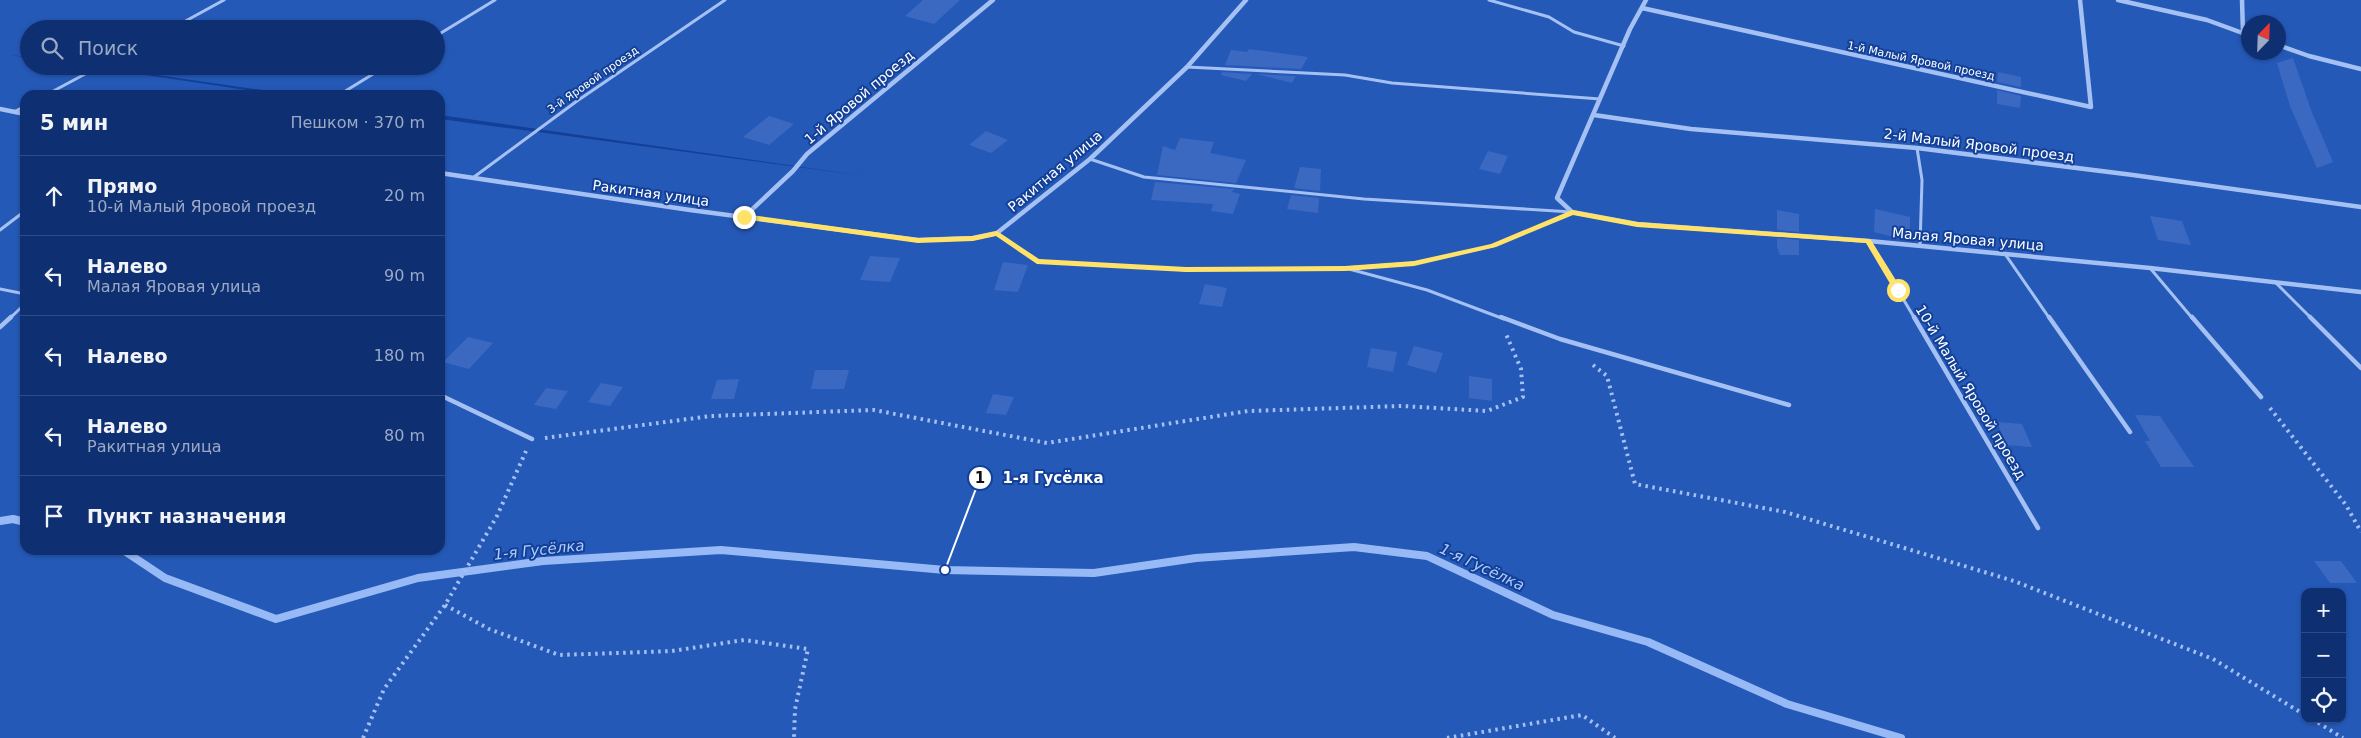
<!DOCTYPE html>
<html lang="ru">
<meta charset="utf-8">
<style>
body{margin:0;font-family:"DejaVu Sans",sans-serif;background:#173878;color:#f1f3f6}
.controls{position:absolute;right:15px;bottom:15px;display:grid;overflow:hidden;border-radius:10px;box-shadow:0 1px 4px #0004}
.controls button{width:45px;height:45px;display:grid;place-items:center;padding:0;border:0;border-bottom:1px solid #2e4b85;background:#0e3073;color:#f1f3f6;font:25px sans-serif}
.compass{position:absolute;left:2241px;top:15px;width:45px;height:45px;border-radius:50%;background:#0e3073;box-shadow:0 1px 4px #0004;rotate:23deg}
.stop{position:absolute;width:15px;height:15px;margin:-11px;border:4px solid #ffe267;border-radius:50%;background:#fff}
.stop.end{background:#ffe267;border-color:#fff;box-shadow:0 1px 5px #0008}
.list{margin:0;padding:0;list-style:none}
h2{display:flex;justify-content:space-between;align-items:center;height:65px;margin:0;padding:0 20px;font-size:21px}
h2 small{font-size:16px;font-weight:400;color:#9ba9c4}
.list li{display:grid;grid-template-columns:32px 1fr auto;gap:15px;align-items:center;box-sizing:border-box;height:80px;padding:0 20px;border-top:1px solid #2e4b85}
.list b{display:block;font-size:19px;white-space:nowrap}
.list p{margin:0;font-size:16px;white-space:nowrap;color:#9ba9c4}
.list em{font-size:16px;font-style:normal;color:#9ba9c4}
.icon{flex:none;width:28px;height:28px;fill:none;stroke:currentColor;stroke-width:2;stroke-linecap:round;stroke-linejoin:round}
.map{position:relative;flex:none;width:2361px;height:738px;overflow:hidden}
.search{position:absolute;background:#0e3073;box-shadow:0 1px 4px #0004;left:20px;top:20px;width:425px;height:55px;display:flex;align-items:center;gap:12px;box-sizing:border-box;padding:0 18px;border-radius:28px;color:#9ba9c4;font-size:19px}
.panel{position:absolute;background:#0e3073;box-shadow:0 1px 4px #0004;left:20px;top:90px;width:425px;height:465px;border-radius:15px}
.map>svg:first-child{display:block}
</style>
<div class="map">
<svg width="2361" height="738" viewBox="0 0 2361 738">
<rect width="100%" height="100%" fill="#124099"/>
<path fill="#2559b7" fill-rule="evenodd" d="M0,0H2361V738H0ZM2248,22H2278V52H2248ZM29,29H436V66H94L297,95H440V115L865,176L440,119V550H25V95H279L86,66H29V58L11,55L29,57ZM2305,592H2342V719H2305Z"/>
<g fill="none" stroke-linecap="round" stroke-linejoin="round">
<path stroke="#97baf6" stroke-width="8" d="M0,521L13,519L25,522
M123,550L165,578L276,619L418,578L543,561L721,550L945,570L1094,573L1196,558L1354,547L1427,556L1553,615L1648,642L1787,704L1901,738"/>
</g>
<path fill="#3b69c1" d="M923,0H960L934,24L905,16Z
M1249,49L1308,57L1301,69L1225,65L1231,50L1247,52Z
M2293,58L2311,110L2333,162L2317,168L2290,106L2277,63Z
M1222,72L1252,74L1246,81L1221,75Z
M1998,72L2021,77V87L1997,82Z
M1256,74L1296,76L1292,83Z
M1997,90L2021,96L2020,108L1997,104Z
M769,116L794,124L769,145L743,137Z
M986,131L1008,140L991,153L969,145Z
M1180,138L1214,142L1210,153L1246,160L1236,183L1157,175L1163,146L1175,150Z
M1488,151L1508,156L1500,174L1479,169Z
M1300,167L1321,169L1320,191L1294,188Z
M1155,182L1234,189L1232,192L1240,194L1233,214L1211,211L1213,204L1151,200Z
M1291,195L1319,198L1318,213L1287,209Z
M1875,209L1910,217V241L1874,232Z
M1777,210L1799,214V232L1777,230Z
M2150,216L2182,221L2191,245L2158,240Z
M1777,238L1799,240V255H1780L1777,247Z
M870,256L900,258L890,282L860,280Z
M1003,262L1028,265L1018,292L994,290Z
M1205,284L1227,288L1222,307L1199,304Z
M468,337L493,343L469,369L443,362Z
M1414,346L1443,353L1436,373L1407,365Z
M1371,348L1397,352L1393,372L1367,367Z
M815,370H849L844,389H811Z
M1469,376L1492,379V401L1469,398Z
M739,379L734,399H711L717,380Z
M601,383L623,387L610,406L588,402Z
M546,388L568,391L556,409L534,405Z
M993,394L1014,397L1006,415L986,413Z
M2135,415L2160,416L2194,467H2161L2145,441H2150Z
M1997,422L2022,424L2032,447L2006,445Z
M2314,561H2341L2357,583H2330Z"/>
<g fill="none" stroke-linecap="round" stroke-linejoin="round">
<path stroke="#a5c1f3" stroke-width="2.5" stroke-dasharray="2 3" stroke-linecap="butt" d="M1505,241L1541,226"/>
<path stroke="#a5c1f3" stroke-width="4" stroke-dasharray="2.5 4.5" stroke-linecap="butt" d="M1593,365L1607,376L1635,484L1785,512L2014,581L2213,659L2305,715
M2270,408L2346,505L2361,532
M545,438L711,416L874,410L1047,443L1248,411L1402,406L1487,411L1523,397L1521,369L1506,334
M445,605L489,629L559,655L672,651L744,640L808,649L795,709L794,738
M2312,719L2343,738
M363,738L384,689L445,605L497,516L526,451
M1447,738L1582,715L1615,738"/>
<path stroke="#a5c1f3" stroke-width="3" d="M1489,0L1549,17L1574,32L1624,46
M171,29L224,0
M436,36L495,0
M1187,67L1345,75L1392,83L1600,99
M46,95L100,66
M339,95L386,66
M14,112L25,106
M1917,148L1922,180L1920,246
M1090,159L1144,177L1364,199L1572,212
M474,177L577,101L725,0
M0,230L25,211
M997,233L1037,261L1186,270L1345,268L1414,263L1493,246
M1869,241L1915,319
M2005,254L2050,319
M2150,268L2193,319
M1349,269L1427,290L1504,319
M2276,283L2312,319
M0,289L25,294
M9,319L25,304"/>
<path stroke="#a5c1f3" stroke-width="4.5" d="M1501,317L1560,339L1789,405
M1914,317L2038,528
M2049,317L2130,432
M2192,317L2261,397
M2310,317L2361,368
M0,327L11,317
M440,395L532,439"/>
<path stroke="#a5c1f3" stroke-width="4.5" d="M1646,0L1630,29L1557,198L1572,212L1637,224L1869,241L2150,268L2361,292
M2118,0L2207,20L2248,35
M2242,0L2243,33
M1642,8L2091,107L2080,0
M2278,45L2309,56L2361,69
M0,109L25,114
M1594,115L1691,129L1917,148L2133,175L2361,207
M440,173L690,210L918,240L973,238L997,233L1090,159L1187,67L1246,0
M744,217L793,171L807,154L993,0"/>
</g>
<path fill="#ffe267" d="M1572,210L1637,222L1869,239L1871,240L1902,290L1895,292L1866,243L1637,227L1573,215L1496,247L1414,266L1345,271L1186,272L1037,264L996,236L973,241L918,243L744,219L740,217L744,214L918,238L973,236L997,231L1039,259L1186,267L1345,266L1414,261L1491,244Z"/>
<g text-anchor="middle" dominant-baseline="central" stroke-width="4" stroke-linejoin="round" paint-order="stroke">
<g font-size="11" fill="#fff" stroke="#124099">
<text transform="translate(1921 61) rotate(12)">1-й Малый Яровой проезд</text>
<text transform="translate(593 80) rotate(-35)">3-й Яровой проезд</text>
</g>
<g font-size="14" fill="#fff" stroke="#124099">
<text transform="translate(859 97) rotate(-40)">1-й Яровой проезд</text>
<text transform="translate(1979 145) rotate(7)">2-й Малый Яровой проезд</text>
<text transform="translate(1055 171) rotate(-40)">Ракитная улица</text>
<text transform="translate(651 193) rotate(8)">Ракитная улица</text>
<text transform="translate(1968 239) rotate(5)">Малая Яровая улица</text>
<text transform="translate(1971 392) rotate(59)">10-й Малый Яровой проезд</text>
</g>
<g font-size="15" font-style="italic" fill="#b1cbfa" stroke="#124099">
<text transform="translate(539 550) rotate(-6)">1-я Гусёлка</text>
<text transform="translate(1482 567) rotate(25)">1-я Гусёлка</text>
</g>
</g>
<path fill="none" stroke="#fff" stroke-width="2" d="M945 570L980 478"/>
<g fill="#fff" stroke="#124099" stroke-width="2">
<circle cx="945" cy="570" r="5"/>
<circle cx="980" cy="478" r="12"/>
</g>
<g font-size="15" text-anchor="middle" font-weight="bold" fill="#111">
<text x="980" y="483">1</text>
</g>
<g font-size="15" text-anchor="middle" font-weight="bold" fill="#fff" stroke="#124099" stroke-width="4" stroke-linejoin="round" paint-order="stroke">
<text x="1053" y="483">1-я Гусёлка</text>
</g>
</svg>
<div class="controls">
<button>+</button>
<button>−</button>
<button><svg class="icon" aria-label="locate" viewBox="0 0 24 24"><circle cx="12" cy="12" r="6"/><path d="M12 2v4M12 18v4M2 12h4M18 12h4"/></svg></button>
</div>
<svg class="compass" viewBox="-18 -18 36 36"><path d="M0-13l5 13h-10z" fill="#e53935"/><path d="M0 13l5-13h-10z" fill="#9ba9c4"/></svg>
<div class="stop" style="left:1898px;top:290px"></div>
<div class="stop end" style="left:744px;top:217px"></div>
<div class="search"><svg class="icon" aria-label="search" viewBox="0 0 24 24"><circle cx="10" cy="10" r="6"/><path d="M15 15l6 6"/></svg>Поиск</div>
<section class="panel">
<h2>5 мин<small>Пешком · 370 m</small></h2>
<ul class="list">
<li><svg class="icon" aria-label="ahead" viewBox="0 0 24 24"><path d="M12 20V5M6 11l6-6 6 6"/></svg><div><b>Прямо</b><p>10-й Малый Яровой проезд</p></div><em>20 m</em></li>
<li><svg class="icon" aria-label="left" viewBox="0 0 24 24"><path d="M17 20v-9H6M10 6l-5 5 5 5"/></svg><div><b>Налево</b><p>Малая Яровая улица</p></div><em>90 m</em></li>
<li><svg class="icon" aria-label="left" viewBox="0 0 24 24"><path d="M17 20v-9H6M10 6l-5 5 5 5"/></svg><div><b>Налево</b></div><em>180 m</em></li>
<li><svg class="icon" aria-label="left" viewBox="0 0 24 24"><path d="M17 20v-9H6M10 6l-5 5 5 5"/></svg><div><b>Налево</b><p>Ракитная улица</p></div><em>80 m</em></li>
<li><svg class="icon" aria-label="arrive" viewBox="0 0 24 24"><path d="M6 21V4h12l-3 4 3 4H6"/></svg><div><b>Пункт назначения</b></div></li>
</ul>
</section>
</div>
